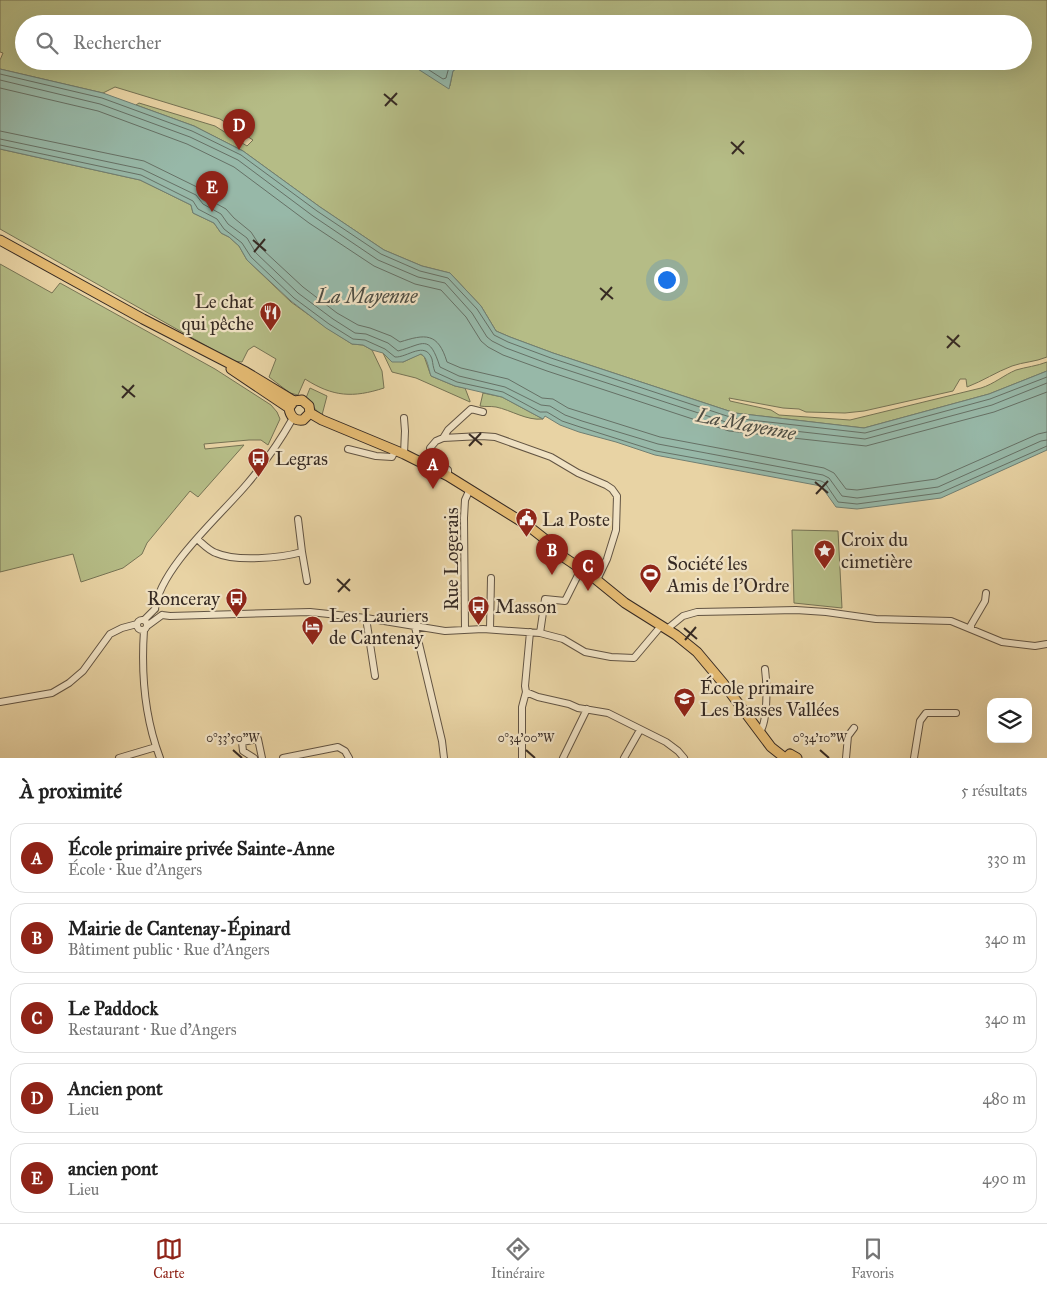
<!DOCTYPE html>
<html lang="fr">
<meta charset="utf-8">
<style>
body{margin:0;font-family:"IM FELL Great Primer",serif;background:#f6f6f6;color:#222}
.controls{position:absolute;right:15px;bottom:15px;display:grid;overflow:hidden;border-radius:10px;box-shadow:0 5px 20px #0002}
.controls button{width:45px;height:45px;display:grid;place-items:center;padding:0;border:0;border-bottom:1px solid #e0e0e0;background:#fff;color:#222;font:25px sans-serif}
.you{position:absolute;left:666px;top:279px;width:18px;height:18px;margin:-12px;border:4px solid #fff;border-radius:50%;background:#1a73e8;box-shadow:0 0 0 8px #1a73e833}
.badge{display:grid;place-items:center;width:32px;height:32px;border-radius:50%;background:#8f2418;color:#fff;font-size:16px;font-weight:700}
.pin{position:absolute;translate:-50% -41px;filter:drop-shadow(0 1px 2px #0008)}
.pin::after{content:'';position:absolute;top:26px;width:18px;height:15px;background:inherit;clip-path:polygon(0 0,100% 0,50% 100%)}
.list{margin:0;padding:0;list-style:none}
h2{display:flex;justify-content:space-between;align-items:center;height:65px;margin:0;padding:0 20px;font-size:21px}
h2 small{font-size:16px;font-weight:400;color:#767676}
.list li{display:grid;grid-template-columns:32px 1fr auto;gap:15px;align-items:center;box-sizing:border-box;height:70px;margin:0 10px 10px;padding:0 10px;border:1px solid #e0e0e0;border-radius:15px}
.list b{display:block;font-size:19px;white-space:nowrap}
.list p{margin:0;font-size:16px;white-space:nowrap;color:#767676}
.list em{font-size:16px;font-style:normal;color:#767676}
.icon{flex:none;width:28px;height:28px;fill:none;stroke:currentColor;stroke-width:2;stroke-linecap:round;stroke-linejoin:round}
.map{position:relative;flex:none;width:1047px;height:758px;overflow:hidden}
.search{position:absolute;background:#fff;box-shadow:0 5px 20px #0002;left:15px;right:15px;top:15px;height:55px;display:flex;align-items:center;gap:12px;box-sizing:border-box;padding:0 18px;border-radius:28px;color:#767676;font-size:19px}
.sheet{height:465px;background:#fff}
nav{display:flex;justify-content:space-around;align-items:center;box-sizing:border-box;height:70px;border-top:1px solid #e0e0e0;background:#fff;font-size:14px;color:#767676}
nav a{display:grid;justify-items:center;gap:2px}
nav .on{color:#8f2418}
.map>svg:first-child{display:block}
</style>
<div class="map">
<svg width="1047" height="758" viewBox="0 0 1047 758">
<rect width="100%" height="100%" fill="#e8d3a4"/>
<filter id="stains"><feTurbulence type="fractalNoise" baseFrequency=".004" numOctaves="4"/><feColorMatrix values="0 0 0 0 .2 0 0 0 0 .09 0 0 0 0 .02 0 0 0 .5 -.17"/></filter>
<radialGradient id="worn" r=".72"><stop offset=".6" stop-color="#630" stop-opacity="0"/><stop offset="1" stop-color="#630" stop-opacity=".3"/></radialGradient>
<path fill="#b5bc86" stroke="#767354" fill-rule="evenodd" d="M0,0H1047V357C1035,362 1023,362 1012,366C996,372 983,381 967,387L966,379H960L953,391L864,411L845,413L806,412L799,409L783,408L729,398L730,401L771,410L779,415L850,420L981,388C994,384 1004,375 1016,370C1026,367 1037,366 1047,362V371L989,394L864,428L735,413L553,353L510,337L496,331L481,306L450,273L422,266L384,250L320,207L243,151L194,126L136,105L139,103L215,126L247,146L253,140L220,119L115,87L103,93L0,69V60L3,53L0,52ZM102,16L235,21L243,24H1023V61H571L530,65L466,63L453,70L450,86L407,62L290,68L263,61H24V24H88L91,20Z
M0,149L140,180L191,205L193,213L214,223L221,233L229,237L239,246L247,260L291,302L327,328L352,344L363,345L372,350L382,371L384,388C353,398 333,397 305,379L298,395L290,393L269,377L276,359L254,346L248,350L242,362L233,361L0,229Z
M0,264L52,293L60,283L215,369L271,405L277,412L280,419L268,445L261,440H249L204,444L205,449L244,445L198,497L190,491L147,543L142,554L123,568L81,582L73,554L0,572Z
M383,353L403,362L420,354L424,356L431,376L455,386L465,388L470,401V402L416,378L392,372Z
M310,388L327,396L322,415L317,411L306,398Z
M483,393L502,397L543,419C527,421 511,410 496,407C490,406 486,407 480,406Z
M792,530L838,531L842,608L794,603Z"/>
<path fill="#97b8a8" stroke="#707f73" d="M102,16L235,21L243,24H88L91,20Z
M263,61H571L530,65L466,63L453,71L449,89L407,62L371,69L328,66L290,68Z
M0,69L103,93L194,126L243,151L320,207L384,250L422,266L450,273L481,306L496,331L510,337L553,353L735,413L864,428L989,394L1047,371V450L941,498L857,509L836,507L821,486L655,455L616,442L579,432L560,425L545,416L543,419L502,397L455,386L431,376C428,368 428,358 421,354L403,362H392L383,353L372,350L363,345L352,344L326,328L291,301L247,260L239,246L229,237L221,233L214,223L193,213L191,205L140,180L0,149Z"/>
<g fill="none" stroke-linecap="round" stroke-linejoin="round">
<path stroke="#667166" stroke-width="1" d="M95,24L103,21L184,24
M415,61L443,79L446,78L449,67L459,61
M0,74L102,98L192,131L241,155L317,211L381,254L420,271L448,278L477,309L494,335L508,342L551,358L733,418L865,433L990,399L1047,377
M0,80L100,104L190,137L238,160L313,216L378,260L418,277L445,283L472,313L487,337L492,341L506,348L549,364L732,424L865,439L992,405L1047,383
M0,88L98,111L187,144L234,167L309,223L374,266L415,284L441,290L466,317L481,341L488,347L503,355L547,371L729,431L866,446L994,412L1047,392
M0,131L144,161L199,188L208,199L226,209L234,218L251,232L262,249L303,287L337,313L358,325L370,328L391,336L400,342C425,334 438,332 447,362L461,368L508,379L542,398L553,399L568,408L660,437L824,468L834,473L846,489L857,490L936,479L1038,434L1047,432
M0,139L142,169L196,195L203,204L221,214L228,224L247,238L256,253L298,293L333,319L355,333L366,334L388,343L398,351C424,344 429,333 440,367L459,376L505,387L541,405L550,406L565,415L582,421L658,444L823,475L829,478L842,496L857,498L938,487L1041,441L1047,440
M0,145L141,175L193,201L198,209L217,219L224,229L242,243L251,257L294,298L329,324L353,339L365,340L385,349L395,357C407,358 425,340 432,359C433,364 433,367 435,372L457,382L503,392L540,412H547L562,421L580,427L656,451L821,481L825,483L838,502L857,504L940,493L1047,446"/>
<defs>
<path id="minor" d="M404,418L405,431L404,454
M443,438L448,430L471,409L483,412
M348,449L376,456L392,457L395,451
M448,476V470C440,463 431,458 430,448L436,441L443,438L481,436L495,437L551,457L578,473L606,485L612,489L617,496L616,530L607,559L597,580
M197,539C203,544 209,551 216,553C236,562 281,558 302,552L298,519
M302,552L307,581
M155,609C160,568 220,516 247,484C264,464 280,441 293,418
M162,615L170,616L310,612L366,618L445,631L483,629L540,633L563,639L585,652L611,657L634,658L661,626
M366,618L375,676
M137 625a5 5 0 1 1 10 0a5 5 0 1 1-10 0Z
M144,620L155,609
M147,626L162,615
M415,627L442,741L444,758
M465,629L464,518L465,500L470,489
M490,629L491,578
M667,629L683,616L697,612L796,610L826,612L876,619L951,621L1002,642L1035,646L1047,644
M971,629V625L985,601L986,593
M144,630C141,674 144,716 160,758
M540,633L545,599L565,601L581,569
M526,692L538,697L569,704L578,708L608,713L666,742L678,751L684,758
M0,702L52,693L69,683L83,671L110,634L122,628L137,624
M760,732C768,720 767,684 765,669
M119,758L156,747
M254,758L243,751L242,742L258,739L262,758
M283,758L338,747L345,751L349,758
M522,758V707L526,692L525,686L530,632
M563,758L587,709
M624,758L640,730
M846,758L848,736L854,728
M914,758L920,721L926,713H956"/>
<path id="major" d="M0,240L143,319L246,372L294,401
M231,369L289,408C290,416 294,421 303,420L310,413L309,406L302,400L294,401L289,408
M310,413L322,420L404,454L448,476L527,525L555,547L562,556L593,577L625,603L676,635L697,652L723,683L771,747L785,758
M786,758L790,754L797,758"/>
</defs>
<use href="#minor" stroke="#625443" stroke-width="8"/>
<use href="#major" stroke="#362a23" stroke-width="11"/>
<use href="#minor" stroke="#f0e2c4" stroke-width="6"/>
<use href="#major" stroke="#e4ba72" stroke-width="9"/>
</g>
<path fill="none" stroke="#362a23" stroke-width="2" d="M384,94L397,105M385,106L397,93M731,142L744,154M732,154L744,141M253,240L266,251M254,252L265,239M600,288L613,299M601,300L612,287M947,336L960,347M947,348L959,335M122,386L135,397M122,398L134,385M469,434L482,445M469,446L481,433M815,482L828,493M816,494L828,481M337,579L350,591M338,592L350,579M684,628L697,639M685,640L696,627M233,750L242,758M526,750L535,758M820,750L829,758"/>
<defs>
<symbol id="restaurant-pin" viewBox="-11 -11 22 30"><path d="M0 17L-7.5 6A9.5 9.5 0 1 1 7.5 6Z" fill="#8f2418" stroke="#f0e2c4"/><path d="M-5-6h1v4h1v-4h1v4h1v-4h1v5L-1.5 .5V6h-2V.5L-5-1ZM5-6V6H3V1.5H1.5Q1.5-4 5-6Z" fill="#fff"/></symbol>
<symbol id="bus-pin" viewBox="-11 -11 22 30"><path d="M0 17L-7.5 6A9.5 9.5 0 1 1 7.5 6Z" fill="#8f2418" stroke="#f0e2c4"/><path d="M-5-6H5V4H4V6H2V4H-2V6H-4V4H-5ZM-3.5-4V0h7V-4ZM-3.5 1.2v1.5H-2V1.2ZM2 1.2v1.5H3.5V1.2Z" fill="#fff"/></symbol>
<symbol id="civic-pin" viewBox="-11 -11 22 30"><path d="M0 17L-7.5 6A9.5 9.5 0 1 1 7.5 6Z" fill="#8f2418" stroke="#f0e2c4"/><path d="M-.6-6.5H3V-4.5H.6V-3L4-1V1h2V6H-6V1h2V-1L-.6-3ZM-1.2 2.5V6h2.4V2.5Z" fill="#fff"/></symbol>
<symbol id="sight-pin" viewBox="-11 -11 22 30"><path d="M0 17L-7.5 6A9.5 9.5 0 1 1 7.5 6Z" fill="#8f2418" stroke="#f0e2c4"/><path d="M0-6L1.8-2.2L6-1.7L2.9 1.2L3.7 5.4L0 3.3L-3.7 5.4L-2.9 1.2L-6-1.7L-1.8-2.2Z" fill="#fff"/></symbol>
<symbol id="stadium-pin" viewBox="-11 -11 22 30"><path d="M0 17L-7.5 6A9.5 9.5 0 1 1 7.5 6Z" fill="#8f2418" stroke="#f0e2c4"/><path d="M0-5a6.5 5 0 1 0 0 10a6.5 5 0 1 0 0-10ZM-3.5-1.8h7v3.6h-7Z" fill="#fff"/></symbol>
<symbol id="hotel-pin" viewBox="-11 -11 22 30"><path d="M0 17L-7.5 6A9.5 9.5 0 1 1 7.5 6Z" fill="#8f2418" stroke="#f0e2c4"/><path d="M-6-4.5h1.5V1H6V5H4.5V3h-9V5H-6ZM-4 0a1.8 1.8 0 1 1 3.6 0ZM.5 0V-2.5h3Q6-2.5 6 0Z" fill="#fff"/></symbol>
<symbol id="school-pin" viewBox="-11 -11 22 30"><path d="M0 17L-7.5 6A9.5 9.5 0 1 1 7.5 6Z" fill="#8f2418" stroke="#f0e2c4"/><path d="M0-5L7-2L0 1L-7-2ZM-4 1L0 2.5L4 1V4Q0 6-4 4Z" fill="#fff"/></symbol>
</defs>
<g fill-rule="evenodd">
<use href="#restaurant-pin" x="258" y="300" width="25" height="34"/>
<use href="#bus-pin" x="246" y="446" width="25" height="34"/>
<use href="#civic-pin" x="514" y="506" width="25" height="34"/>
<use href="#sight-pin" x="812" y="538" width="25" height="34"/>
<use href="#stadium-pin" x="638" y="562" width="25" height="34"/>
<use href="#bus-pin" x="224" y="586" width="25" height="34"/>
<use href="#bus-pin" x="466" y="594" width="25" height="34"/>
<use href="#hotel-pin" x="300" y="614" width="25" height="34"/>
<use href="#school-pin" x="672" y="686" width="25" height="34"/>
</g>
<g text-anchor="middle" dominant-baseline="central" stroke-width="4.5" stroke-linejoin="round" paint-order="stroke">
<g font-size="19" fill="#362a23" stroke="#f0e2c4" text-anchor="start">
<text x="254" y="301" text-anchor="end">Le chat<tspan x="254" dy="22">qui pêche</tspan></text>
<text x="275" y="458">Legras</text>
<text x="542" y="519">La Poste</text>
<text x="841" y="539">Croix du<tspan x="841" dy="22">cimetière</tspan></text>
<text x="667" y="563">Société les<tspan x="667" dy="22">Amis de l'Ordre</tspan></text>
<text x="220" y="598" text-anchor="end">Ronceray</text>
<text x="495" y="606">Masson</text>
<text x="329" y="615">Les Lauriers<tspan x="329" dy="22">de Cantenay</tspan></text>
<text x="700" y="687">École primaire<tspan x="700" dy="22">Les Basses Vallées</tspan></text>
</g>
<g font-size="19" fill="#362a23" stroke="#f0e2c4">
<text transform="translate(451 559) rotate(-90)">Rue Logerais</text>
</g>
<g font-size="20" font-style="italic" fill="#4e4e44" stroke="#f0e2c4">
<text x="367" y="296">La Mayenne</text>
<text transform="translate(746 424) rotate(11)">La Mayenne</text>
</g>
</g>
<g font-size="12" text-anchor="middle" fill="#362a23" stroke="#f0e2c4" stroke-width="4.5" stroke-linejoin="round" paint-order="stroke">
<text x="233" y="742">0°33'50"W</text>
<text x="526" y="742">0°34'00"W</text>
<text x="820" y="742">0°34'10"W</text>
</g>
<rect width="100%" height="100%" filter="url(#stains)"/>
<rect width="100%" height="100%" fill="url(#worn)"/>
</svg>
<div class="controls">
<button><svg class="icon" aria-label="layers" viewBox="0 0 24 24"><path d="M12 4l9 5-9 5-9-5zM3 14l9 5 9-5"/></svg></button>
</div>
<div class="you"></div>
<div class="pin badge" style="left:433px;top:489px">A</div>
<div class="pin badge" style="left:552px;top:575px">B</div>
<div class="pin badge" style="left:588px;top:591px">C</div>
<div class="pin badge" style="left:239px;top:150px">D</div>
<div class="pin badge" style="left:212px;top:212px">E</div>
<div class="search"><svg class="icon" aria-label="search" viewBox="0 0 24 24"><circle cx="10" cy="10" r="6"/><path d="M15 15l6 6"/></svg>Rechercher</div>
</div>
<section class="sheet">
<h2>À proximité<small>5 résultats</small></h2>
<ul class="list">
<li><span class="badge">A</span><div><b>École primaire privée Sainte-Anne</b><p>École · Rue d'Angers</p></div><em>330 m</em></li>
<li><span class="badge">B</span><div><b>Mairie de Cantenay-Épinard</b><p>Bâtiment public · Rue d'Angers</p></div><em>340 m</em></li>
<li><span class="badge">C</span><div><b>Le Paddock</b><p>Restaurant · Rue d'Angers</p></div><em>340 m</em></li>
<li><span class="badge">D</span><div><b>Ancien pont</b><p>Lieu</p></div><em>480 m</em></li>
<li><span class="badge">E</span><div><b>ancien pont</b><p>Lieu</p></div><em>490 m</em></li>
</ul>
</section>
<nav>
<a class="on"><svg class="icon" aria-label="map" viewBox="0 0 24 24"><path d="M3 6l6-2 6 2 6-2v14l-6 2-6-2-6 2zM9 4v14M15 6v14"/></svg>Carte</a>
<a><svg class="icon" aria-label="directions" viewBox="0 0 24 24"><path d="M12 3l9 9-9 9-9-9zM9 14v-3h6M13 9l2 2-2 2"/></svg>Itinéraire</a>
<a><svg class="icon" aria-label="saved" viewBox="0 0 24 24"><path d="M7 4h10v16l-5-4-5 4z"/></svg>Favoris</a>
</nav>
